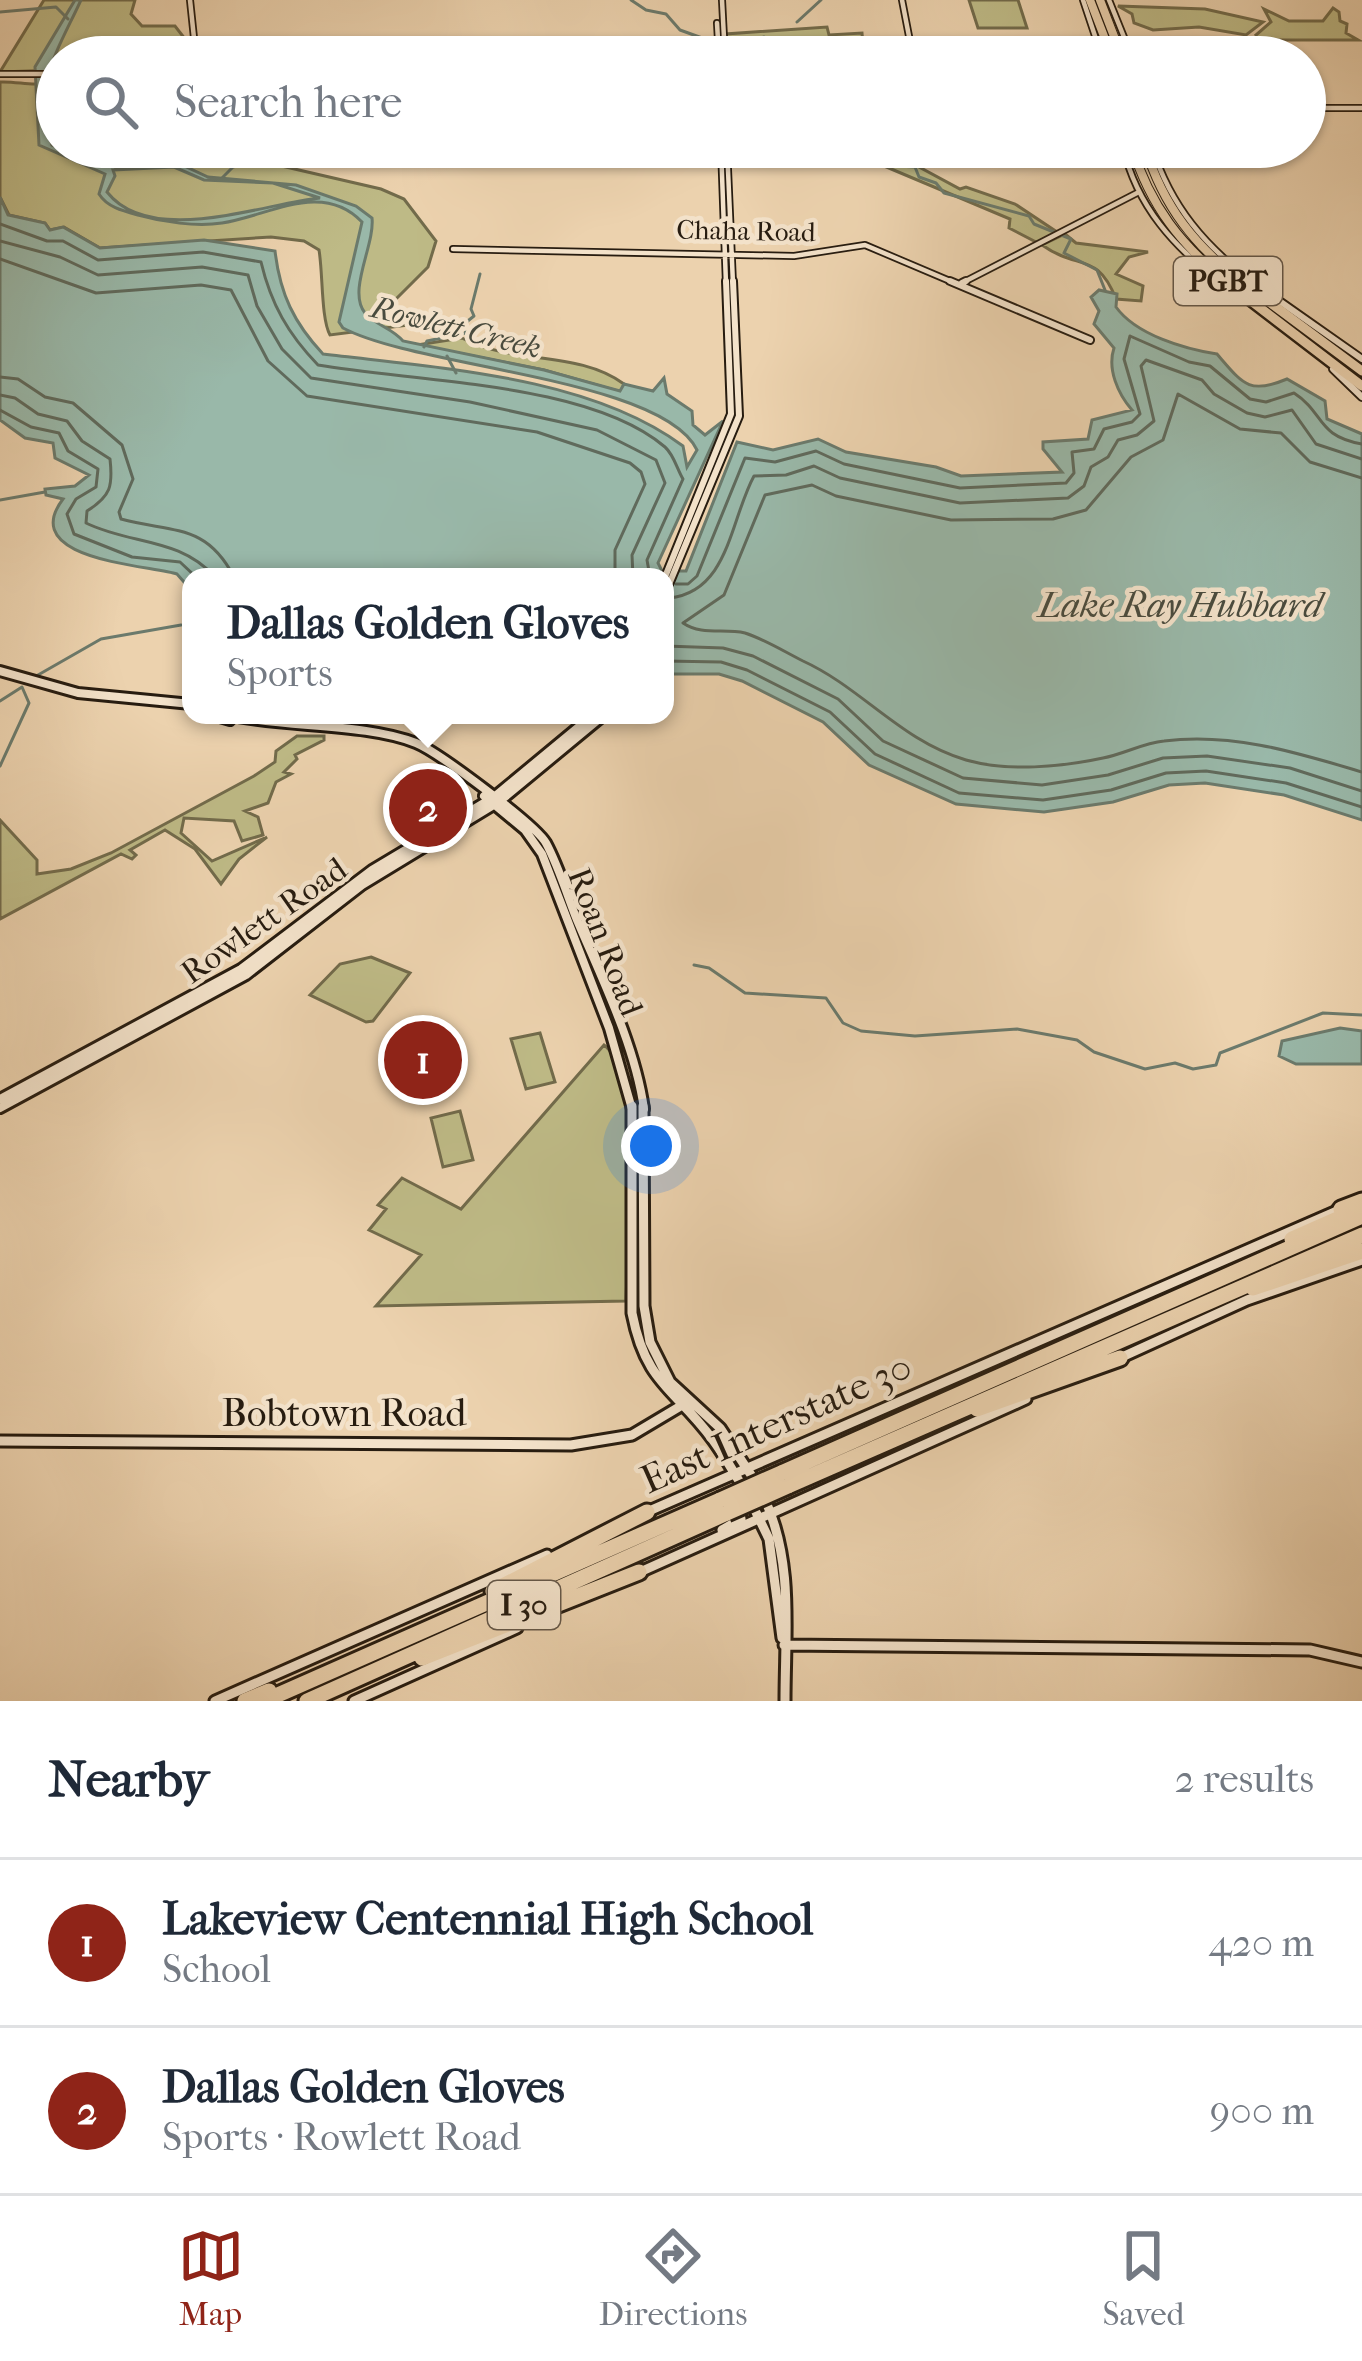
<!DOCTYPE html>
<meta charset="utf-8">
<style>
body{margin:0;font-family:"IM FELL French Canon",serif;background:#f2f2f3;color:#1f2937}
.you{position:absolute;left:651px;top:1146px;width:42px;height:42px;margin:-30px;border:9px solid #fff;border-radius:50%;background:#1a73e8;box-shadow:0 0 0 18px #1a73e833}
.badge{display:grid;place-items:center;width:78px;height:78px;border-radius:50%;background:#8f2418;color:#fff;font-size:39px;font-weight:700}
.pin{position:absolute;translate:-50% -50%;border:6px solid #fff;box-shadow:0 3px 12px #0006}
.popup{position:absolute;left:182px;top:568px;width:492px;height:156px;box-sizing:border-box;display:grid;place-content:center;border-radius:24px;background:#fff;filter:drop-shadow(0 3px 9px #0005);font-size:39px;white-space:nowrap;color:#747a83}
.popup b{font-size:45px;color:#1f2937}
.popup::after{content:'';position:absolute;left:50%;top:100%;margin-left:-24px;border:24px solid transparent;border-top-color:#fff}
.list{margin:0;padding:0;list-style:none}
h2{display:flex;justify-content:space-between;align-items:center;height:156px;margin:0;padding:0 48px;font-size:51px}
h2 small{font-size:39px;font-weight:400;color:#747a83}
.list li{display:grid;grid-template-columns:78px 1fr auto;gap:36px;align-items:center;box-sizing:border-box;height:168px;padding:0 48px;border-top:3px solid #e0e1e3}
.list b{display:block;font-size:45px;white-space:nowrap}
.list p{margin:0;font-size:39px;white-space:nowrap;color:#747a83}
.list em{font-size:39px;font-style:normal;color:#747a83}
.icon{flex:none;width:66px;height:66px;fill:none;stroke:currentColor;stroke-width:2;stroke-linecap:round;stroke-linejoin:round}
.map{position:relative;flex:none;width:1362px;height:1701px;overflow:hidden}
.search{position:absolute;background:#fff;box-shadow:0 3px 9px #0004;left:36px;right:36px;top:36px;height:132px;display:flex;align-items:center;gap:30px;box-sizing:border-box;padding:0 42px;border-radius:66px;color:#747a83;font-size:45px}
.sheet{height:492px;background:#fff}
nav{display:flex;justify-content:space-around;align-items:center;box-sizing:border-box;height:168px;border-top:3px solid #e0e1e3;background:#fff;font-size:33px;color:#747a83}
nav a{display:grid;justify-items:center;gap:6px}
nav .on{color:#8f2418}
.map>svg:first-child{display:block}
</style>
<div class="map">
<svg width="1362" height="1701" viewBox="0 0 1362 1701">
<rect width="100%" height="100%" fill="#ecd2ae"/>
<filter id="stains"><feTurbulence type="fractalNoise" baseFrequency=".00167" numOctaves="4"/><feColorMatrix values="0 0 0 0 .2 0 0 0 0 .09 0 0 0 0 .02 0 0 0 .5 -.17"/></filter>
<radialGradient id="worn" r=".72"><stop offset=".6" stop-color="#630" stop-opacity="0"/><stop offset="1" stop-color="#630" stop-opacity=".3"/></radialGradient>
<path fill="#beba86" stroke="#726b4b" stroke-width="3" d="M44,0H135L131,14L142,26H175L192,48L191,57H57V70L0,72Z
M969,0H1018L1027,28H978Z
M1118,6L1205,9L1263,22L1246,35L1199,27L1153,30L1134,23L1132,14Z
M1333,8L1339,12L1340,21L1347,24L1346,33L1358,40H1260L1256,35L1271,22L1264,9L1289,21H1323Z
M827,27L829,35L862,33L864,57H728L726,34Z
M57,79V147H215L262,160L271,155L276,156L268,162L273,164L381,189L404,199L436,241L428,267L389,306L416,324L330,335C321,319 323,273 319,250L304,241L271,237L100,248L64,227L50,230L45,223L9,215L0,197V82C22,81 36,89 57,79Z
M839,147H882L960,189L966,187L1015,204L1057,232L1038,243L1009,228L1010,219Z
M1065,234L1076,243L1148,252L1129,257L1116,274L1143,286L1141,301L1116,299C1097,251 1079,271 1042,245Z
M462,338C512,365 578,350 624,384L621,392L544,370L417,345Z
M297,736H324V740L295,755L297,759L284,772L291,774L276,782L268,803L245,811L258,817L263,835L242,841L234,821L184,818L181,833L212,861L267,837L239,859L221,884L195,849L165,830L130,850L136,855L132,859L121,854L0,919V820L37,860V874L71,869L111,853L254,776L275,762L276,751Z
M371,957L410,973L373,1021L366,1022L310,995L340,964Z
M540,1033L555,1082L526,1089L511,1039Z
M604,1045C644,1074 627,1251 626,1301L376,1306L421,1255L369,1230L386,1209L378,1205L402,1178L461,1209Z
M460,1111L473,1160L443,1167L431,1118Z"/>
<path fill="#99b8a9" stroke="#6b7a6c" stroke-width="3" fill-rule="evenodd" d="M75,0H81C57,52 31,88 52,145L115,167L180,164L208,177L296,185L356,206L372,218C375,245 347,291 365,313C377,326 392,328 403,341L544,370L620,391L624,384L653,391L664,378L667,394L692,411L693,425L705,435L723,421L658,563L662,571H686L737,442L773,450L818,439L846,452L936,467L961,476L1062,472L1043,449V442L1088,439L1092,420L1132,410C1118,394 1107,369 1114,348L1094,324L1099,311L1091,297L1099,290L1117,294L1116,307C1136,335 1185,349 1217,354C1243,384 1249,395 1287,379L1325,401L1327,419L1362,434V820L1284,795L1205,783L1169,785L1113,802L1044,812L956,804L869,765L823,722L742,681L719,674H672L665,670V577H191V590L177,574C151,565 16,561 63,499L46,495L45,489L75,486L89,475L55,458L53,443L25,438L0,420V197L8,215L45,223L50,230L63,227L100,248L204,240L275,251C280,294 294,323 323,354C438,368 589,376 683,446L687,467L697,450C662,378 418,368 343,328L339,322L362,222C322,180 269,216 222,223C196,227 163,222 138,215C123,211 107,207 99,194L105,174L39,145L35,67ZM174,167L204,180L273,183L320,198C265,203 151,248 107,192L115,176L113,170Z
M1340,1028L1362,1031V1064H1296L1279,1056L1282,1041Z"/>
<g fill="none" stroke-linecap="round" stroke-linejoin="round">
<path stroke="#606a5c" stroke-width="3" d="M0,224L47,241H63L98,260L203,252L261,262C271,304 288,334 318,365C415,382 589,382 665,447C674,455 677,469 683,479L647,560L650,577
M0,241L60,257L98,275L202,267L248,275L257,306L282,349L311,378L470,402L597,430L656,460L665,483L632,555L633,577
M0,259L96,293L201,285L231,290L268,361L307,396L537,432L630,463L641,472L645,484L615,550V577
M0,377L18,379L45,397L73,403L122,445L133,479L119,512L121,519C173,533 206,523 234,577
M0,395L15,398L38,414L67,421L82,441L110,459C113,486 111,496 87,511L86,523C131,545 179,537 215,577
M0,410L31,427L59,433L68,451L98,469L96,487L76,499L67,514L74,534L132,557L180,562L196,577
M1362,478L1310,462L1281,433L1240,429L1178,394L1163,440L1131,457L1086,510L1053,519L951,520L836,496L812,485L765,495L724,595L683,623C702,636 724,628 745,633C764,639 785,652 803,661C862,688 901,741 966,760C1008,772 1061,767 1103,758C1124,754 1143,743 1164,741C1232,732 1298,753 1362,772
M676,584H688L697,576L745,458L775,462L816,451L844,464L960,488L1066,483L1074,473L1072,452L1094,449L1104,429L1132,422L1140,414L1124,359L1130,336L1189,362L1210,366L1250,399L1266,402L1294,393C1325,413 1316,436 1362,444
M669,598C729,592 730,520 754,476L786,475L814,466L840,478L960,503L1068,498L1084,486L1091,467L1108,457L1118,440L1137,435L1154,421L1141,366L1146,360L1202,380L1214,394L1247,413L1265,417L1292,410L1316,444L1362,459
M665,646L723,648L753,656L838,699L883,741L963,778L1042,785L1108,775L1163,758L1207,756L1290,768L1362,791
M665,661L721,662L747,670L830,712L875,754L959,793L1043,800L1111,790L1166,773L1206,771L1286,783L1362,807"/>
<path stroke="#6b7a6c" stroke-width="3" d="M631,0L646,10L666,14L680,30L716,43
M0,12L56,7L68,19
M797,22L821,0
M728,50L764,37
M861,147L898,166L915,167L919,177L936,183L944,193L1029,216L1034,224L1071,239L1064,253L1097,270L1105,290
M278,153L289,147
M221,179L233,167L273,156
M424,347L427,341L466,333L464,324L474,316L471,309L480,274
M447,356L456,373
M0,500L45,492
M31,679L101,639L181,625
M0,701L22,687L29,703L0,766
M694,965L709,968L745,993L826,998L843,1023L861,1031L915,1036L1017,1029L1077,1040L1094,1052L1145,1069L1175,1063L1193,1069L1216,1065L1220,1053L1323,1013L1362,1015"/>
<defs>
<path id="secondary-far3" d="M190,0L196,57
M722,0L725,57
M902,0L913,57
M1083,0L1102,57
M1109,0L1132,57
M717,23L719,57
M0,74H57
M1305,108H1362
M721,147L726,284
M727,147L733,284
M1123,147C1137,207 1174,247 1222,284
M1152,147C1171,207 1205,246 1255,284
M453,249L794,256L865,245L957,284
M962,283L1137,193"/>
<path id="secondary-far2" d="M950,281L1090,340
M1218,281L1226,287
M1251,281L1362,359
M962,283L966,281
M1333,369L1362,397
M665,577L731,414L726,281
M665,594L739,416L733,281"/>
<path id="secondary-far1" d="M0,671L78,693L191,704
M213,715L230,720
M227,715C285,728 366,723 416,743C438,752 536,825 546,843C559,867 567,895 577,920C602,979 635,1045 644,1109
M484,796L525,830L542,854L609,1028L632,1109
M0,1099L241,969L372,870L494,797L593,715
M0,1108L246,975L362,885L500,801L604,715"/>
<path id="secondary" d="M632,1106V1313C646,1385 675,1388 713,1440C724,1455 734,1473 744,1489
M643,1106L644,1306L650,1342L670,1382L720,1428L757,1484
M1122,1357L1247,1300L1362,1260
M0,1441L571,1445L632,1435L679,1407
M764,1497C794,1563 785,1630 785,1701
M751,1502L769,1539L782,1638
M649,1511L1339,1210
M722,1530L741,1519L739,1509
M640,1572L1026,1399
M784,1645L1310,1650L1362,1662
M215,1701L547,1555
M354,1701L517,1628"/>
<path id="highway-far2" d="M1090,0L1112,57
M1100,0L1122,57
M1132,147C1150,206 1181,245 1229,284
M1145,147C1163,206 1195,247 1245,284"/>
<path id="highway-far1" d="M1225,281L1362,386
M1241,281L1362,371"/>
<path id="highway" d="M1341,1209L1362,1201
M1292,1239L1344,1216
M1253,1288L1362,1251
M977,1409L1120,1358
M781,1473L1362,1216
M788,1486L1362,1235
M493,1591L647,1512
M422,1658L639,1572
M245,1701L269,1691
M264,1701L720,1500
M307,1701L727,1513"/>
</defs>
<use href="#secondary-far3" stroke="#271c10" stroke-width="8"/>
<use href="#secondary-far2" stroke="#271c10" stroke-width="10"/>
<use href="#secondary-far1" stroke="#271c10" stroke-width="14"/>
<use href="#secondary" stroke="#271c10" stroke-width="15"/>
<use href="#highway-far2" stroke="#271c10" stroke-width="10"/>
<use href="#highway-far1" stroke="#271c10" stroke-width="14"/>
<use href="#highway" stroke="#271c10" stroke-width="21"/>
<use href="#secondary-far3" stroke="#f3e2ca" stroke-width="4.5"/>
<use href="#secondary-far2" stroke="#f3e2ca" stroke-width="6"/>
<use href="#secondary-far1" stroke="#f3e2ca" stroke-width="8"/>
<use href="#secondary" stroke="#f3e2ca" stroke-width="9"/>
<use href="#highway-far2" stroke="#ecd2ae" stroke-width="8"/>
<use href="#highway-far1" stroke="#ecd2ae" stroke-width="9"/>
<use href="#highway" stroke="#ecd2ae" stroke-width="15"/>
<defs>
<path id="highway-bridge" d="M720,1500L781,1473
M727,1513L788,1486"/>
</defs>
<use href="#highway-bridge" stroke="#271c10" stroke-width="21" stroke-linecap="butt"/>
<use href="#highway-bridge" stroke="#ecd2ae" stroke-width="15"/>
</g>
<g text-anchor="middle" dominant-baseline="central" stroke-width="9" stroke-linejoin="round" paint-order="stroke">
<g font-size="27" fill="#271c10" stroke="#f3e2ca">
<text transform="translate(746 231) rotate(1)">Chaha Road</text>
</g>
<g fill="#f3e2ca" stroke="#645748" stroke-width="3">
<rect x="1174" y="257" width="108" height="48" rx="9"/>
<rect x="488" y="1581" width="72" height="48" rx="9"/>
</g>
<g font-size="30" font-weight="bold" fill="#271c10">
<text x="1228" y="281">PGBT</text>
<text x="524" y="1605">I 30</text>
</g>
<g font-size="30" font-style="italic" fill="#494b3e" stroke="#f3e2ca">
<text transform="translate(456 328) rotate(14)">Rowlett Creek</text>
</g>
<g font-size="33" fill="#271c10" stroke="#f3e2ca">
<text transform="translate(264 921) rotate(-35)">Rowlett Road</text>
<text transform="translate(605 942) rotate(69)">Roan Road</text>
</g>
<g font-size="36" font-style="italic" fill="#494b3e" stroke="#f3e2ca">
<text x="1180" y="605">Lake Ray Hubbard</text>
</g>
<g font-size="39" fill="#271c10" stroke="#f3e2ca">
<text x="344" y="1413">Bobtown Road</text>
<text transform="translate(776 1423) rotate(-24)">East Interstate 30</text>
</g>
</g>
<rect width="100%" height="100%" filter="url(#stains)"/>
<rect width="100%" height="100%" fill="url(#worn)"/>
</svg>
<div class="you"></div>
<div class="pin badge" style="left:423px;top:1060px">1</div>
<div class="pin badge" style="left:428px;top:808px">2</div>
<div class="popup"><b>Dallas Golden Gloves</b>Sports</div>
<div class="search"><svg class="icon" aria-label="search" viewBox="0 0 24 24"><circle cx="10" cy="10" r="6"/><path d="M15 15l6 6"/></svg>Search here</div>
</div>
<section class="sheet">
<h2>Nearby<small>2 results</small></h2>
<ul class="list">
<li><span class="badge">1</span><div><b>Lakeview Centennial High School</b><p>School</p></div><em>420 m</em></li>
<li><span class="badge">2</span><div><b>Dallas Golden Gloves</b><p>Sports · Rowlett Road</p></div><em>900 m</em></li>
</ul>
</section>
<nav>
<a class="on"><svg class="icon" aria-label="map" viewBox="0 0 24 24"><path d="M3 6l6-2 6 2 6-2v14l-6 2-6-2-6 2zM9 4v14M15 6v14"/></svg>Map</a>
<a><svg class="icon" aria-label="directions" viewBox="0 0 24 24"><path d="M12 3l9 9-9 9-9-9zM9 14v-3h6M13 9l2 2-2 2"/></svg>Directions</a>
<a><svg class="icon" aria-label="saved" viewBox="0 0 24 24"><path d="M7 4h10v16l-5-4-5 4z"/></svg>Saved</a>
</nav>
